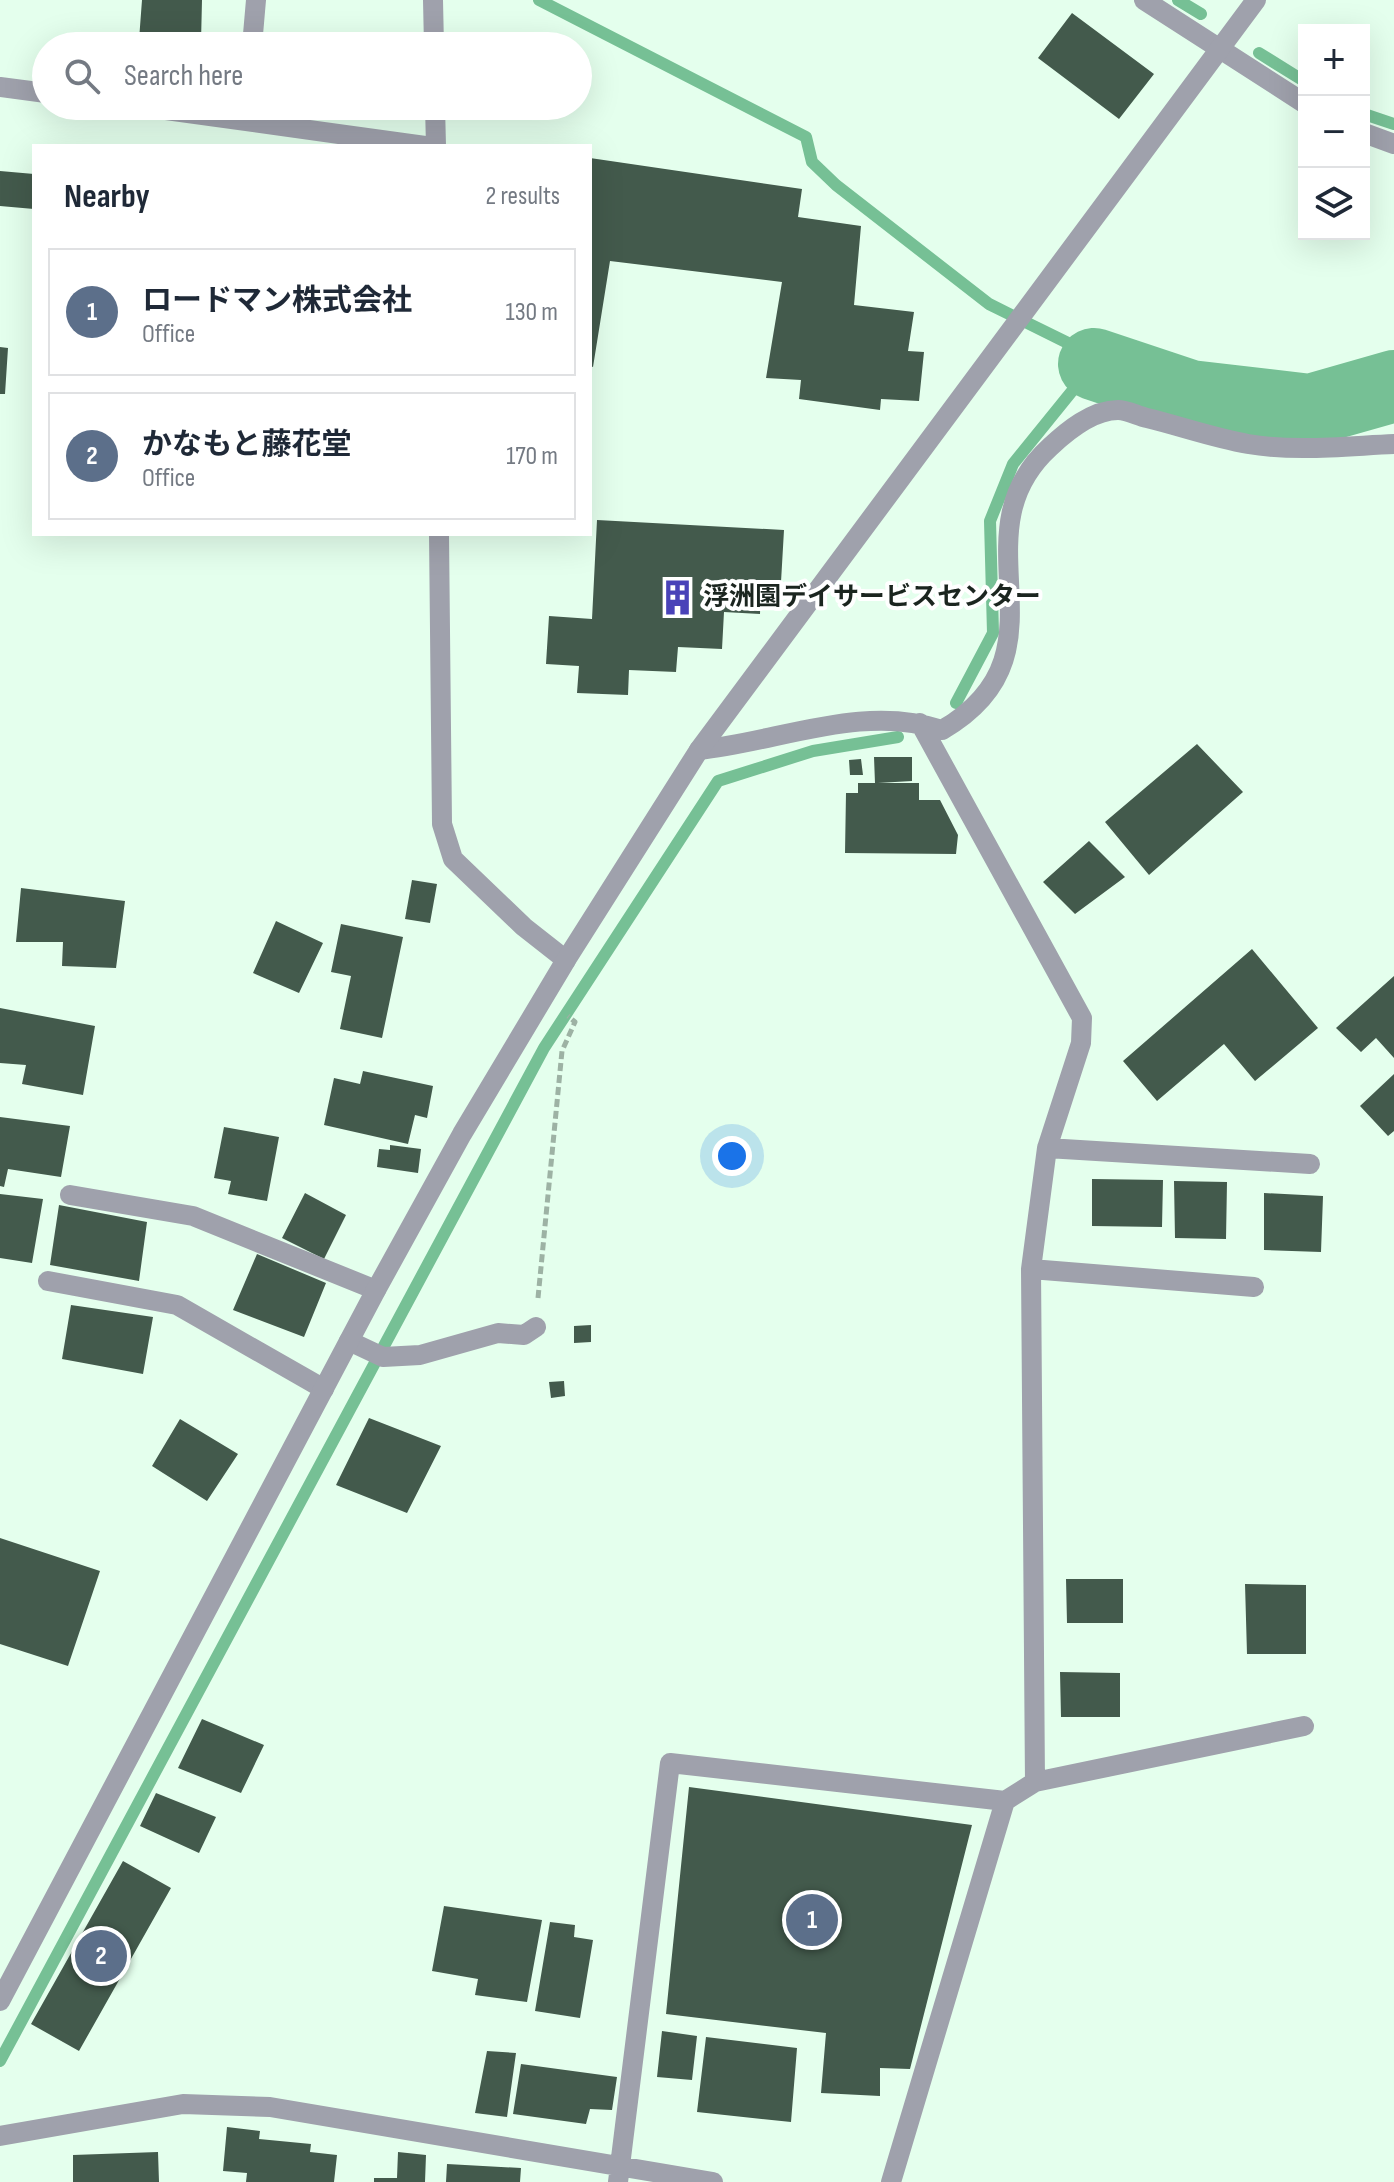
<!DOCTYPE html>
<meta charset="utf-8">
<style>
body{margin:0;font-family:"Sofia Sans Condensed","Noto Sans JP",sans-serif;background:#f2f2f3;color:#1f2937}
.controls{position:absolute;right:24px;top:24px;display:grid;overflow:hidden;border-radius:0px;box-shadow:0 8px 32px #0002}
.controls button{width:72px;height:72px;display:grid;place-items:center;padding:0;border:0;border-bottom:2px solid #e0e1e3;background:#fff;color:#1f2937;font:40px sans-serif}
.you{position:absolute;left:732px;top:1156px;width:28px;height:28px;margin:-20px;border:6px solid #fff;border-radius:50%;background:#1a73e8;box-shadow:0 0 0 12px #1a73e833}
.badge{display:grid;place-items:center;width:52px;height:52px;border-radius:50%;background:#4942b8;color:#fff;font-size:26px;font-weight:700}
.pin{position:absolute;translate:-50% -50%;border:4px solid #fff;box-shadow:0 2px 8px #0006}
.list{margin:0;padding:0;list-style:none}
h2{display:flex;justify-content:space-between;align-items:center;height:104px;margin:0;padding:0 32px;font-size:34px}
h2 small{font-size:26px;font-weight:400;color:#747a83}
.list li{display:grid;grid-template-columns:52px 1fr auto;gap:24px;align-items:center;box-sizing:border-box;height:128px;margin:0 16px 16px;padding:0 16px;border:2px solid #e0e1e3;border-radius:0px}
.list b{display:block;font-size:30px;white-space:nowrap}
.list p{margin:0;font-size:26px;white-space:nowrap;color:#747a83}
.list em{font-size:26px;font-style:normal;color:#747a83}
.icon{flex:none;width:44px;height:44px;fill:none;stroke:currentColor;stroke-width:2;stroke-linecap:round;stroke-linejoin:round}
.map{position:relative;flex:none;width:1394px;height:2182px;overflow:hidden}
.search{position:absolute;background:#fff;box-shadow:0 8px 32px #0002;left:32px;top:32px;width:560px;height:88px;display:flex;align-items:center;gap:20px;box-sizing:border-box;padding:0 28px;border-radius:44px;color:#747a83;font-size:30px}
.panel{position:absolute;background:#fff;box-shadow:0 8px 32px #0002;left:32px;top:144px;width:560px;height:392px;border-radius:0px}
.map>svg:first-child{display:block}
</style>
<div class="map">
<svg width="1394" height="2182" viewBox="0 0 1394 2182">
<rect width="100%" height="100%" fill="#e4ffed"/>
<g fill="none" stroke-linecap="round" stroke-linejoin="round">
<path stroke="#76c095" stroke-width="12" d="M539,0L806,137L812,162L836,185L989,304L1074,346L1094,364L1013,464L990,521L993,633L956,703
M1178,0L1201,14
M1259,53L1304,81
M1364,114L1394,124
M0,2061L544,1048L718,781L813,751L898,737"/>
<path stroke="#76c095" stroke-width="72" d="M1094,364L1190,396L1310,410L1394,386"/>
</g>
<path fill="#435a4c" d="M142,0H202L201,42L139,40Z
M1072,13L1154,74L1119,119L1038,58Z
M590,158L802,189L798,217L861,226L854,305L914,312L908,351L924,352L919,401L881,399L880,410L799,399L801,380L766,378L782,282L610,261L593,367L590,366Z
M0,171L34,174V209L0,206Z
M0,347L8,348L5,394H0Z
M597,520L784,530L781,582L761,580L760,614L724,612L722,649L678,647L676,672L629,670L628,695L577,693L579,666L546,664L549,616L592,619Z
M1197,744L1243,792L1149,875L1105,822Z
M874,757H912V781L878,783H919V800H940L958,835L956,854L845,853L846,793H858V783H875Z
M861,759L863,775H850L849,760Z
M1089,841L1125,877L1075,914L1043,882Z
M412,880L437,884L430,923L405,919Z
M21,888L125,901L116,968L62,966L63,942H16Z
M276,921L323,943L299,993L253,973Z
M341,924L403,937L382,1038L340,1029L351,976L331,972Z
M1252,949L1318,1028L1255,1081L1224,1044L1157,1101L1123,1061Z
M1394,976V1058L1376,1038L1361,1052L1336,1028Z
M0,1008L95,1026L83,1095L22,1084L26,1065L0,1063Z
M363,1071L433,1086L427,1118L415,1115L408,1144L324,1125L334,1078L360,1084Z
M1394,1074V1131L1388,1136L1360,1106Z
M0,1117L70,1126L61,1177L8,1169L4,1187L0,1186Z
M224,1127L279,1137L267,1201L228,1194L231,1181L214,1178Z
M390,1145L421,1149L418,1173L377,1167L379,1149L390,1150Z
M1092,1179L1163,1180L1162,1227L1092,1226Z
M1174,1181L1227,1182L1226,1239L1175,1238Z
M305,1193L346,1215L324,1259L282,1238Z
M1264,1193L1323,1196L1321,1252L1264,1250Z
M0,1194L43,1199L32,1263L0,1258Z
M59,1205L147,1222L139,1281L50,1265Z
M257,1254L326,1283L304,1337L233,1310Z
M71,1305L153,1317L143,1374L62,1359Z
M591,1325V1342L574,1343V1326Z
M564,1381L565,1396L551,1398L549,1382Z
M369,1418L441,1446L407,1513L336,1485Z
M180,1419L238,1454L207,1501L152,1466Z
M0,1538L100,1571L68,1666L0,1644Z
M1066,1579H1123V1623H1067Z
M1245,1584L1306,1585V1654H1247Z
M1060,1672L1120,1673V1717H1061Z
M202,1719L264,1745L241,1793L178,1768Z
M689,1787L972,1825L910,2069L880,2068V2096L821,2093L826,2033L666,2014Z
M156,1793L216,1817L199,1853L140,1826Z
M123,1861L171,1888L79,2051L31,2024Z
M444,1906L542,1920L527,2002L475,1995L478,1979L432,1971Z
M550,1922L575,1925L574,1937L593,1940L580,2018L535,2011Z
M662,2031L697,2036L692,2080L657,2077Z
M706,2037L797,2048L791,2122L697,2112Z
M487,2051L516,2053L507,2117L475,2113Z
M521,2064L617,2077L612,2110L590,2109L586,2124L513,2114Z
M227,2127L260,2131L259,2139L311,2144L310,2152L337,2155L334,2182H246L247,2173L223,2171Z
M158,2152L159,2182H73V2155Z
M398,2152L426,2155L425,2182H374V2178H397Z
M447,2164L521,2168L520,2182H446Z"/>
<g fill="none" stroke-linecap="round" stroke-linejoin="round">
<path stroke="#9db2a4" stroke-width="5" stroke-dasharray="8 4" stroke-linecap="butt" d="M538,1298L562,1051L575,1022L568,1016"/>
<path stroke="#9fa1ac" stroke-width="20" d="M433,0L434,46
M1144,0L1304,103
M252,46L256,0
M0,87L46,93
M137,106L425,146
M435,106L436,146
M1364,133L1394,144
M439,534L442,824L453,859L524,927L566,960
M920,723L1082,1018L1081,1043L1047,1148L1031,1269L1035,1782
M699,750C778,742 863,703 942,730C1076,652 952,536 1050,447C1067,431 1092,410 1118,410C1127,410 1138,416 1147,418C1180,426 1214,438 1248,444C1295,452 1347,446 1394,444
M1047,1148L1310,1164
M70,1195L193,1216L376,1290
M1031,1269L1254,1287
M48,1281L177,1305L324,1389
M349,1341L383,1357L420,1355L498,1333L524,1335L536,1327
M0,2136L183,2104L270,2107L713,2182
M618,2182L670,1763L1005,1801L1035,1782L1304,1726
M891,2182L1005,1801"/>
<path stroke="#9fa1ac" stroke-width="20" d="M0,2001L376,1290L462,1134L566,960L699,750L1256,0"/>
</g>
<defs>
<symbol id="building-bare" viewBox="-9 -9 18 18"><path d="M-4-6H4V6H1V3H-1V6H-4ZM-2.5-4.3h1.7v1.8h-1.7ZM.8-4.3h1.7v1.8H.8ZM-2.5-1h1.7V.8h-1.7ZM.8-1h1.7V.8H.8Z" fill="#4942b8" stroke="#fff" stroke-width="2.5" paint-order="stroke"/></symbol>
</defs>
<g fill-rule="evenodd">
<use href="#building-bare" x="652" y="572" width="51" height="51"/>
</g>
<g text-anchor="middle" dominant-baseline="central" stroke-width="8" stroke-linejoin="round" paint-order="stroke">
<g font-size="26" font-weight="bold" fill="#1b251f" stroke="#fff" text-anchor="start">
<text x="703" y="597">浮洲園デイサービスセンター</text>
</g>
</g>
</svg>
<div class="controls">
<button>+</button>
<button>−</button>
<button><svg class="icon" aria-label="layers" viewBox="0 0 24 24"><path d="M12 4l9 5-9 5-9-5zM3 14l9 5 9-5"/></svg></button>
</div>
<div class="you"></div>
<div class="pin badge" style="left:812px;top:1920px;background:#5c6f8a">1</div>
<div class="pin badge" style="left:101px;top:1956px;background:#5c6f8a">2</div>
<div class="search"><svg class="icon" aria-label="search" viewBox="0 0 24 24"><circle cx="10" cy="10" r="6"/><path d="M15 15l6 6"/></svg>Search here</div>
<section class="panel">
<h2>Nearby<small>2 results</small></h2>
<ul class="list">
<li><span class="badge" style="background:#5c6f8a">1</span><div><b>ロードマン株式会社</b><p>Office</p></div><em>130 m</em></li>
<li><span class="badge" style="background:#5c6f8a">2</span><div><b>かなもと藤花堂</b><p>Office</p></div><em>170 m</em></li>
</ul>
</section>
</div>
